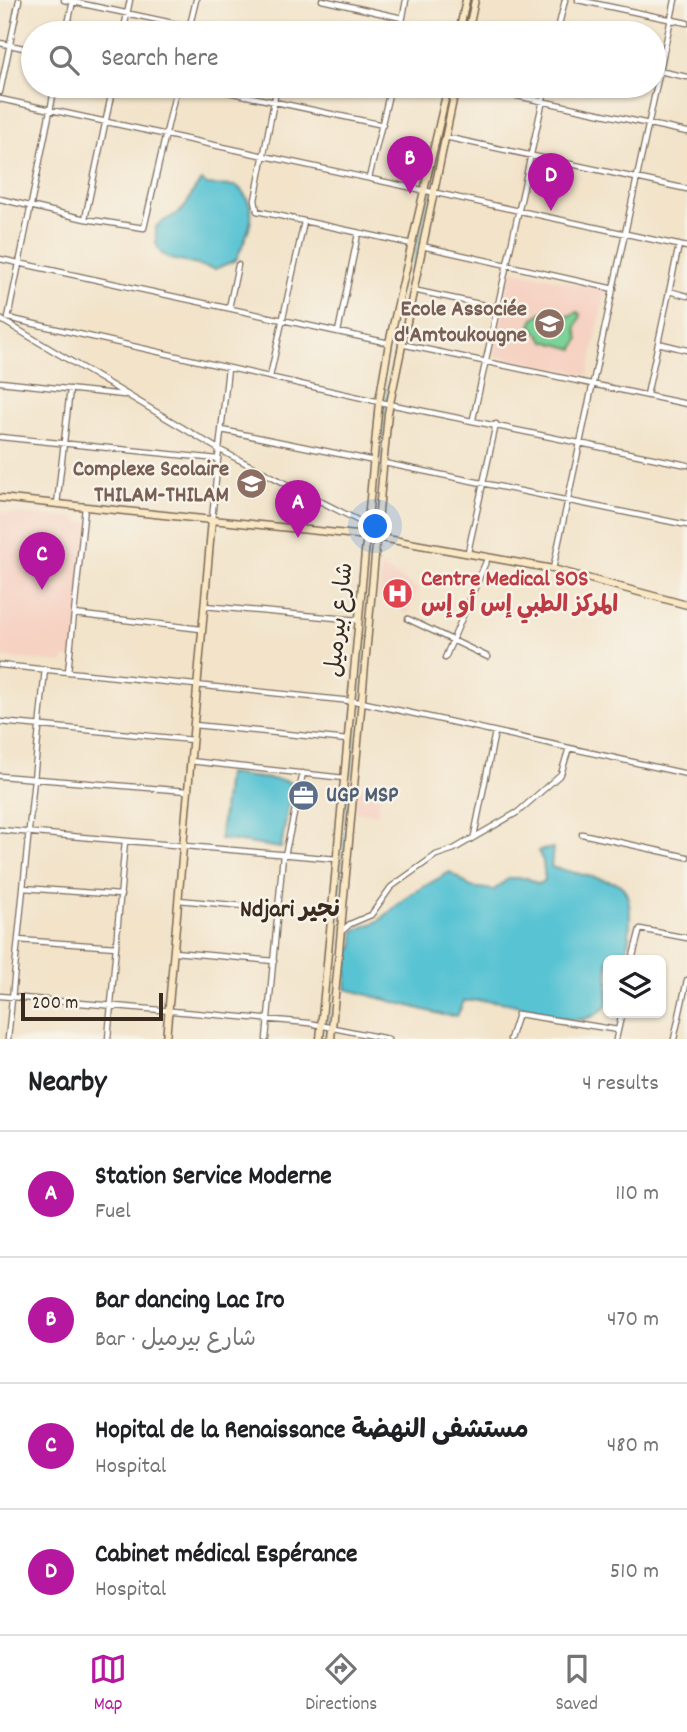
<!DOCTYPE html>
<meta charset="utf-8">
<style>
body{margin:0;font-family:Dekko,"Playpen Sans Arabic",sans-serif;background:#f6f6f6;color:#202124}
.controls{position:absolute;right:21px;bottom:21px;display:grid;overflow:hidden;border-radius:10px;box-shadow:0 2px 5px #0004}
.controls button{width:63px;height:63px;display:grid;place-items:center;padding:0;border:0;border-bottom:2px solid #e0e0e0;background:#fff;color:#202124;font:35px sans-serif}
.scale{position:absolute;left:21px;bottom:18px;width:142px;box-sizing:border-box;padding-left:7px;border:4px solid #3b2a1e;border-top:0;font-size:19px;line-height:24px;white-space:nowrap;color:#3b2a1e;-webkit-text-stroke:5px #f7f3e8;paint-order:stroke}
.you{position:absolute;left:376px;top:527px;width:24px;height:24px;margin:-18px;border:5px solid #fff;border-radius:50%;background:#1a73e8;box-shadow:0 0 0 10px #1a73e833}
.badge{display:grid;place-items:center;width:46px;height:46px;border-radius:50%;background:#b5179e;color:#fff;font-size:23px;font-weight:700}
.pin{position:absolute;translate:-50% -58px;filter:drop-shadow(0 2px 4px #0008)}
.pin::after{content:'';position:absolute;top:37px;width:24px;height:21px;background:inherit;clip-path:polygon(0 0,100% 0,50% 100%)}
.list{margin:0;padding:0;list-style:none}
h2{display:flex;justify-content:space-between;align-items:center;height:91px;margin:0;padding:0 28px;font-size:30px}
h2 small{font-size:23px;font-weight:400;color:#757577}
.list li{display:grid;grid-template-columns:46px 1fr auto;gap:21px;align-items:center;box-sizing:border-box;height:126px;padding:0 28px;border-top:2px solid #e0e0e0}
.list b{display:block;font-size:26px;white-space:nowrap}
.list p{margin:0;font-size:23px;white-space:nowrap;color:#757577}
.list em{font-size:23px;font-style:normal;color:#757577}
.icon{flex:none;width:38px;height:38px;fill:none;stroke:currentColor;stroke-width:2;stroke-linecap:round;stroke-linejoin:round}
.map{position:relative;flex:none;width:687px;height:1039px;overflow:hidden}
.search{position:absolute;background:#fff;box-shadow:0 2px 5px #0004;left:21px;right:21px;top:21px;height:77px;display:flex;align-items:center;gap:18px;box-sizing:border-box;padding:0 24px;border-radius:38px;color:#757577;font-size:26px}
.sheet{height:595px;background:#fff}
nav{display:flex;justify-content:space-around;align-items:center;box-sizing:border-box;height:98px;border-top:2px solid #e0e0e0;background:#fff;font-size:19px;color:#757577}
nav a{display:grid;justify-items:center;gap:4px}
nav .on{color:#b5179e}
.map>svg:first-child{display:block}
</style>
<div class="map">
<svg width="687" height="1039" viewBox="0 0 687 1039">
<rect width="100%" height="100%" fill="#f7f3e8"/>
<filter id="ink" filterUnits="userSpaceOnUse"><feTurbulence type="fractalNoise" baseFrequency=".0143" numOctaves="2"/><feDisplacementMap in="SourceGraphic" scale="14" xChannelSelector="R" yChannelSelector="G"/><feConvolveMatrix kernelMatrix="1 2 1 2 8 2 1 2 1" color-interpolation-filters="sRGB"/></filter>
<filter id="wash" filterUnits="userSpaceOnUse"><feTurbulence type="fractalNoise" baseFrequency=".00686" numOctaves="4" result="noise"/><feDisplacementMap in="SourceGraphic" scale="28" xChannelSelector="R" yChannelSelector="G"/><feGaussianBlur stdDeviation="1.57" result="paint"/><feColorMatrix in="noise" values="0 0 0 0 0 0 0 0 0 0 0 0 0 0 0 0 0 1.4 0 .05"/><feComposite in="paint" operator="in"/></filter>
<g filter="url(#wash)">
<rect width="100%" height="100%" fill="#f2e3c9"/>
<path fill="#f6d2c3" d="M512,270L606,290L588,375L494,356Z
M0,512L76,519L79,524L91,521L76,658L65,657L62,663L0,657Z
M381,567L418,589L407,614L379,597Z
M357,787L380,789L378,814L355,812Z"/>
<path fill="#7bd398" stroke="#5b7e5b" stroke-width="2" d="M548,308L569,316L577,312L581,315L576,328L579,339L574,349L545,341L531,325L535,317Z"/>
<path fill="#58c3d3" stroke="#4a7678" stroke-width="2" d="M202,181L207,185L237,186C263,210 248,231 236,260L215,269L171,259L161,253L156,243V227C164,218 174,218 183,209C191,200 192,188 202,181Z
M227,774L287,781L292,784L281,848L220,839Z
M553,848L551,867L617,883C637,892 629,942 625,960H608V1004C581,1037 540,1009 507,1003C493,1000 478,1000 464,1001L457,1016L443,1015L346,989L348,950L354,948V931L379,921L409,895L450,872L471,887L494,890L509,878H527L538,884L545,880L543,861L538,851Z"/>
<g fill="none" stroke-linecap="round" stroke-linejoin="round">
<path stroke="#58c3d3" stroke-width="2" d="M462,33L469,0
M386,400L446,107
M379,477L385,406
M358,696L365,634
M351,774L357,711
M327,1024L350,787
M326,1039L327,1030"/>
</g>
</g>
<g filter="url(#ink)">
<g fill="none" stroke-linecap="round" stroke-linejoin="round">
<defs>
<path id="street" d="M64,0L220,33
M322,0L402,18
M578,0L687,23
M469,29L487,33
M66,33L73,1
M123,33L130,0
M188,33L196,0
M400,33L406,0
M557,33L565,0
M0,43L33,50
M654,70L687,77
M200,86L383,125
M277,86L255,200L257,211L412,244
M470,86L687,132
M0,92L19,0
M0,99L687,247
M445,137L687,189
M369,178L391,86
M0,199L85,219L144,228L177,86
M85,219L113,86
M422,246L614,289
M0,259L389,343
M413,290L498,308
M669,291L687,296
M229,308L238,265
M8,318L389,404L687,465
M8,318L55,86
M0,319L220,450L361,522L377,525
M338,332L358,234
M658,343L687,350
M401,344L687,404
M270,377L304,222
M0,382L124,395
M647,395L679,245
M473,419L546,86
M222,430L374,461
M0,437L218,459L228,368
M384,463L687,525
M57,504L70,389
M212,519L218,459
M468,552L496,424
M553,569L675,0
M204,606L358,620
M74,614L201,629
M408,619L488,657
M445,658L488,557
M0,665L361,702L687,774
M68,672L85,507
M0,722L193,740
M194,725L348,740
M190,761L344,778
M0,776L187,791
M0,830L337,859
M582,834L687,857
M474,836L495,732
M285,855L303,773
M23,888L121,895
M178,900L278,909
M341,932L350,924L371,915L391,887L436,855L454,849L518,812L561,774L569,748
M18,940L116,947
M174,952L274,961
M632,960L640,929L687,938
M0,996L309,1023L388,1039
M8,1039L45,669
M108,1039L125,841
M266,1039L283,855
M510,1039L518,1014L618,1030
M616,1039L622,1013
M674,1039L687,980"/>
<path id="secondary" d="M459,33L466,0
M468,33L475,0
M0,498L376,537L553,569L687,605
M166,1039L212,519
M320,1039L379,401L389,343L448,86
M331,1039L388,413L456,86"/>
</defs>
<use href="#street" stroke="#7b6b5a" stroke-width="7"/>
<use href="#secondary" stroke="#7b6b5a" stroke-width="9"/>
<use href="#street" stroke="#fff" stroke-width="4.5"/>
<use href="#secondary" stroke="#fae7c3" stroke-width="6"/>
</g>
</g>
<defs>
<symbol id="school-disc" viewBox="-11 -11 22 22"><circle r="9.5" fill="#8d6e63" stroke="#f7f3e8"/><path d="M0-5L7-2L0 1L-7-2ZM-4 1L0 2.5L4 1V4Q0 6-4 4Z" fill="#fff"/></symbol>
<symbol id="hospital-disc" viewBox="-11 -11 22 22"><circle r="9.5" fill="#e0444e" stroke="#f7f3e8"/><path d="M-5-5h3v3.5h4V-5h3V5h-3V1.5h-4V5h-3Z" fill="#fff"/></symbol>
<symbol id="office-disc" viewBox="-11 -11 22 22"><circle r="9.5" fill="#5c6f8a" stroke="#f7f3e8"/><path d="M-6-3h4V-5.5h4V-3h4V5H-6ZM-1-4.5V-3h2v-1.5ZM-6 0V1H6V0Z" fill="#fff"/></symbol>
</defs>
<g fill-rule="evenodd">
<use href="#school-disc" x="532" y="306" width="35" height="35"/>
<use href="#school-disc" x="234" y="466" width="35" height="35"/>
<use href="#hospital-disc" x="380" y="576" width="35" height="35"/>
<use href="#office-disc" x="286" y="778" width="35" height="35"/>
</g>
<g text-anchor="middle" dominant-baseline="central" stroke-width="5" stroke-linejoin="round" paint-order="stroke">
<g font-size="23" font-weight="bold" fill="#785e54" stroke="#f7f3e8" text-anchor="end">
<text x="527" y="310">Ecole Associée<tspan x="527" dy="26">d'Amtoukougne</tspan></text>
<text x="229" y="470">Complexe Scolaire<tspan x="229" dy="26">THILAM-THILAM</tspan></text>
</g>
<g font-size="23" font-weight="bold" fill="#be3a42" stroke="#f7f3e8" text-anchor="start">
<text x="421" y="580">Centre Medical SOS<tspan x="421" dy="26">المركز الطبي إس أو إس</tspan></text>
</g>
<g font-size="23" fill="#3b2a1e" stroke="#f7f3e8">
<text transform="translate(341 620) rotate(-84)">شارع بيرميل</text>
</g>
<g font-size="23" font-weight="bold" fill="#4e5e75" stroke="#f7f3e8" text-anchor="start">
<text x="326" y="796">UGP MSP</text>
</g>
<g font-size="24" font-weight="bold" fill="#3b2a1e" stroke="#f7f3e8">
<text x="290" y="911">Ndjari نجير</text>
</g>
</g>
</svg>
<div class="controls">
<button><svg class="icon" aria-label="layers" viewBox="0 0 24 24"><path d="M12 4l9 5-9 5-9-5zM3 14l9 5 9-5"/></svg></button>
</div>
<div class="scale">200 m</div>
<div class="you"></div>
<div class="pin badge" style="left:298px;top:538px">A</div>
<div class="pin badge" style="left:410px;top:194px">B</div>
<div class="pin badge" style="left:42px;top:590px">C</div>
<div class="pin badge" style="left:551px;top:211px">D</div>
<div class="search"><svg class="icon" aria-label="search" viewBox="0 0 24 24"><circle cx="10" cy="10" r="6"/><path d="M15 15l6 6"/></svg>Search here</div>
</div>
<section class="sheet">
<h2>Nearby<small>4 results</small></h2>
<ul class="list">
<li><span class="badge">A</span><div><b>Station Service Moderne</b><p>Fuel</p></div><em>110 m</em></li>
<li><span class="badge">B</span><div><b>Bar dancing Lac Iro</b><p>Bar · شارع بيرميل</p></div><em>470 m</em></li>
<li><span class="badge">C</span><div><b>Hopital de la Renaissance مستشفى النهضة</b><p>Hospital</p></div><em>480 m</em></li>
<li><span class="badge">D</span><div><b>Cabinet médical Espérance</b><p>Hospital</p></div><em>510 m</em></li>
</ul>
</section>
<nav>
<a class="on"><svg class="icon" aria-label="map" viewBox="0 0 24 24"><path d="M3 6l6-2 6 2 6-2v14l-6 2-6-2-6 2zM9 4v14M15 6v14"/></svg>Map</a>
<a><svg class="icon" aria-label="directions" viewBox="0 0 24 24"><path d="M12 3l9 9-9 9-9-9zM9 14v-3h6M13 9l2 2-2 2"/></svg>Directions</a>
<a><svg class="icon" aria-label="saved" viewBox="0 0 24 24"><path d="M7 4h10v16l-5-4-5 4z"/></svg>Saved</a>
</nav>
